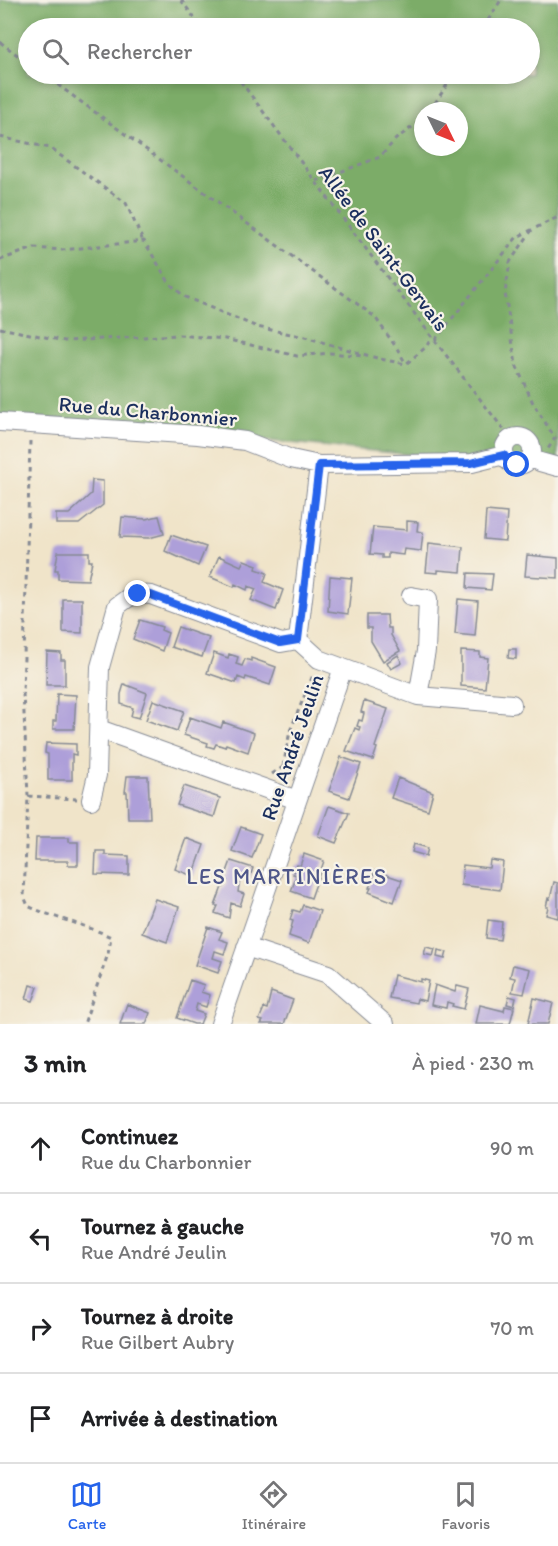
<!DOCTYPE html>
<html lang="fr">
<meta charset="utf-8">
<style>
body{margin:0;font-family:Itim,sans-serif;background:#f6f6f6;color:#202124}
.compass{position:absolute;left:414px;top:102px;width:54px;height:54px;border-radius:50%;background:#fff;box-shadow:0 3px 9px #0003;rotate:133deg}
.stop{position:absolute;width:18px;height:18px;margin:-14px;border:4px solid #2563eb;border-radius:50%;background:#fff}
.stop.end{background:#2563eb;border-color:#fff;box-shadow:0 2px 6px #0008}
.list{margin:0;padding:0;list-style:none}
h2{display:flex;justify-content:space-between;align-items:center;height:78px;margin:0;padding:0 24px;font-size:26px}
h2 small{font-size:20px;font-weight:400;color:#757577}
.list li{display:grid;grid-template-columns:39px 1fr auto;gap:18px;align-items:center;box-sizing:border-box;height:90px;padding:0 24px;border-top:2px solid #e0e0e0}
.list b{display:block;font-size:22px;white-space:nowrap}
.list p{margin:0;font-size:20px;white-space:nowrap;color:#757577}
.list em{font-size:20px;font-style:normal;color:#757577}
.icon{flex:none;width:33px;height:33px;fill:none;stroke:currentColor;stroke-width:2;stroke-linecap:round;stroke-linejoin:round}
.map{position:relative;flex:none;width:558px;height:1024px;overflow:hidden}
.search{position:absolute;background:#fff;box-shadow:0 3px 9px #0003;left:18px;right:18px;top:18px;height:66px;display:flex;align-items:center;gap:15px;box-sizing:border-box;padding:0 21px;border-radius:33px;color:#757577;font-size:22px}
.sheet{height:438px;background:#fff}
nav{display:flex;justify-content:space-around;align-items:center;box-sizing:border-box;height:84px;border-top:2px solid #e0e0e0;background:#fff;font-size:16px;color:#757577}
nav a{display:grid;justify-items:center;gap:3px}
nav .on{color:#2563eb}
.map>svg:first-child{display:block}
</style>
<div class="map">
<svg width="558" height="1024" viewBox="0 0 558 1024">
<rect width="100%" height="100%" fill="#f7f3e8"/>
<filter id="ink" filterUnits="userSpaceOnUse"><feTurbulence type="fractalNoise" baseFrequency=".0167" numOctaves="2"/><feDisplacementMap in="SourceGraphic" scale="12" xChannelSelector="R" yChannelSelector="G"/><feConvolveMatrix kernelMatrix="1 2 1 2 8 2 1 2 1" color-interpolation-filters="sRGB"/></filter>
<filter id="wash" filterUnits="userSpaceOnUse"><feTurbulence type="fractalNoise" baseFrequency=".008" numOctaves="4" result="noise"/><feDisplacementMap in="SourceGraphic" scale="24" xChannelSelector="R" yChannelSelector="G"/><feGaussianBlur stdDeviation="1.35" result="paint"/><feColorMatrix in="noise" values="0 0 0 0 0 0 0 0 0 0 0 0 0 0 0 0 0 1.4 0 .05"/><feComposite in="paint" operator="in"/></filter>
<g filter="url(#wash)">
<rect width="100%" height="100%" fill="#f0e4c9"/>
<path fill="#7cac67" stroke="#4c6e62" stroke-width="1.5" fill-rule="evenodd" d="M0,0H558V469L23,417L0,416ZM28,28H530V74H28ZM423,111H459V147H423Z"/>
<g id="blocks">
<path fill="#ad9fd9" d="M92,480L103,481V505L79,524H56V514H69L91,494Z
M486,511L507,513L505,541L484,539Z
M159,516L164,534L149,538L120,537L122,517L146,519Z
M407,521L418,522L417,531L423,532L421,551L404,549L403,555L388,553V558H382V555L370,554L373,527L407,530Z
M171,535L206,547L198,566L165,551Z
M429,543L463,547L461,572L438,570V573L426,572Z
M58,552H89V561H92L88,580L58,579V570H55Z
M527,555L558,558V578L525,576Z
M219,556L241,566L244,560L257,565L256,569L267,573L264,582L283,590L276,610L251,600L256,589L248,586L247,590L235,584L234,587L210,577Z
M468,573L493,574L491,590L467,588Z
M330,576L352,578L348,614L328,611Z
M63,599H82V633L63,632Z
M458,599L478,601L475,636L455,634Z
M367,615H387L388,628H391V635L400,651L383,661L371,641V628H367Z
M140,620L162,627L161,630L168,633L162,651L133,639Z
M178,627L209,638L202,657L171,647Z
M509,649H516V659L508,658Z
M461,651L480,652V657L488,658L485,688L461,686Z
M47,652L61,653V660H65V685H46Z
M214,653L228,658L229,654L238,657L236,664L242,666L245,659L251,661V658L276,667L270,685L246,677L245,680L238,677L236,683L207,673Z
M398,655L402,663L391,669L387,662Z
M124,684L147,693L139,718L131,716L133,708L121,704V694Z
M57,694L76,695L74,729H53V721H56Z
M153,700L184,711L177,731L146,720Z
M364,701L388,709L375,747L377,748L373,760L346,751L355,728L359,730L360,727L357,726L359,720L362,721L364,713L361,712Z
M190,717L221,728L223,722L254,733L248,752L226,744L225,747L216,744L214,748L207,746L208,743L184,735Z
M46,743L76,744V755L72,754V780H48V754L45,753Z
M341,757L361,764L349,798L329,791Z
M127,776H148L150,818H128L127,792H125Z
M398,778L433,792L428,810L391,798Z
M184,786L220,798L214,817L177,805Z
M329,806L349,813L336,843L318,836Z
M241,827L261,834L252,858L232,851Z
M36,838H69V842H78V865H68V861H35Z
M186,838L204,845L193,876L175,869Z
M414,844L428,848L426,856L412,852Z
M96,851H105V855L129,856V875L95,874Z
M304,854L324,861L311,898L291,891L297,875L293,874L297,865L300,866Z
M490,860L503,862L500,890L461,885L463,865L489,868Z
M231,861L253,868L249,880L240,877L238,892L244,894L240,906L231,903L229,918L215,913L218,906H215L222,887H224L227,881L224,880Z
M375,871L402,880L394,902L369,892L371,888H369Z
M554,882L558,883V918L546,915L548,907H546L548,898L550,899Z
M155,899L179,907L167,942L142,933Z
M303,905L320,911L309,943L289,936L293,921L290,920L293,910L300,912Z
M488,920L502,922L500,940L486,938Z
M208,927L222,932L219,939L228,942L224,954L215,951L213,958L222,961L218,973L195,965Z
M426,947L435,949L433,956L424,954Z
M438,950L447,952L445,959L437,957Z
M513,965L530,969L524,994L512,992L515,978L510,977Z
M394,975L421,982V979L429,981L425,1001L417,999L416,1003L389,998Z
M190,980L204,985L201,992L210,995L206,1007L197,1004L195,1011L204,1014L200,1024H194L177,1018Z
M30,985L38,987L33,1001L26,999Z
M435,985L455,992L457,986L469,989L464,1009L452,1006L453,1004L447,1002L446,1008L431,1005Z
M271,992L293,1000L284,1024H261L263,1021L259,1020L264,1008L267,1009Z
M509,996L516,998L514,1006L507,1004Z
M534,998L553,1003L548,1024H528Z
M127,1004L150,1013L146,1024H120Z
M480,1005L504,1011L505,1006L514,1008L510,1024H476Z"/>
</g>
</g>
<g filter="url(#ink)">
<use href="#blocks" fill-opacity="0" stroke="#868a94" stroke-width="1.5"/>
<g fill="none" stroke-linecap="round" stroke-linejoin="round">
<defs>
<path id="minor" d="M0,422L198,435L245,441L291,459L319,465L472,463L504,455
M504 451a14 14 0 1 1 28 0a14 14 0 1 1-28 0Z
M531,457L540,462L558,467
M411,596L428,599L426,651L418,696
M298,640L319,465
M343,668L418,696L512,704
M99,729L297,800
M91,800L97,775L100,667L117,606L128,598L138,594L151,595L281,643L298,640
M246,947L328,974L385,1024
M220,1024L343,668L319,659L298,640"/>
</defs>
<use href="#minor" stroke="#868a94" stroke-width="20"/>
<path stroke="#868a94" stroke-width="3" stroke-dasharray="4.5 4.5" stroke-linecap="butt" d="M181,0L202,28
M483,28L501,0
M0,42L28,63
M43,74L375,317L398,350L406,364
M235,74L432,337L511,439
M430,111L454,74
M0,137L50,148L126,203L143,241
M316,181L380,157L396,139L423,119
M532,230L510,262L505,293L516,365L533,403L555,438L548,449
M0,260L34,248L62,250L144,241L170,284L185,297L257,327L305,337L380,359L406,364L426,347L432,337
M0,328L65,341L179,335L225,339L297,356L330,353L363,356
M435,340L517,237L558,217
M30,441L23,693L28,796L24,896L28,906C55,919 85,924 111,937L108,954L84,1024
M291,769L283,767L290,731L313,675
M272,774L283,767
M28,796L77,799"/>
<use href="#minor" stroke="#fff" stroke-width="18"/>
</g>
</g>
<g fill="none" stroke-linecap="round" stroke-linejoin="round" filter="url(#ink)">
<path stroke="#2563eb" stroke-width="8" d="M138,594L151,595L280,643L298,640L319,465L471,463L504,455L511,464L517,465"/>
</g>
<g text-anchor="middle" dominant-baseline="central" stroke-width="4.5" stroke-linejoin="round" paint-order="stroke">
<g font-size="21" fill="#1b2f5e" stroke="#f7f3e8">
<text transform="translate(384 248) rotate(53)">Allée de Saint-Gervais</text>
<text transform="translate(148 411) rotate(5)">Rue du Charbonnier</text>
<text transform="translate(292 747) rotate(-71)">Rue André Jeulin</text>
</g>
<g font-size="22" letter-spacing="1.5" fill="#4e5689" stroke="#f7f3e8">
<text x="287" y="876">LES MARTINIÈRES</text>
</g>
</g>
</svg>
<svg class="compass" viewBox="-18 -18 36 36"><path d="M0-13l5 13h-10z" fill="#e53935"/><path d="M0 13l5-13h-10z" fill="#757577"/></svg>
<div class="stop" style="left:517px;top:465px"></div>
<div class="stop end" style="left:138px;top:594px"></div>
<div class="search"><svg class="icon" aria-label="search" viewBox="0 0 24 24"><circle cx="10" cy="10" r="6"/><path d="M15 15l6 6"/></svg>Rechercher</div>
</div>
<section class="sheet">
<h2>3 min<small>À pied · 230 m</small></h2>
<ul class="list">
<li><svg class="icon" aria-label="ahead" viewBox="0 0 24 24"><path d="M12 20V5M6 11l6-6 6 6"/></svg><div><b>Continuez</b><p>Rue du Charbonnier</p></div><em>90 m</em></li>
<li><svg class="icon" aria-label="left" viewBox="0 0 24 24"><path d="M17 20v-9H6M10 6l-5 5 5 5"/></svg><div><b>Tournez à gauche</b><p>Rue André Jeulin</p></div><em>70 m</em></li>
<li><svg class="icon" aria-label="right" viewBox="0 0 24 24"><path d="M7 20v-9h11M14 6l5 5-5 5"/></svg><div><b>Tournez à droite</b><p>Rue Gilbert Aubry</p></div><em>70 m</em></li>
<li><svg class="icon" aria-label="arrive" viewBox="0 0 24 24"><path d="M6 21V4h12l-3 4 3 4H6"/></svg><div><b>Arrivée à destination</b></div></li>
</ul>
</section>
<nav>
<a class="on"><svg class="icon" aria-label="map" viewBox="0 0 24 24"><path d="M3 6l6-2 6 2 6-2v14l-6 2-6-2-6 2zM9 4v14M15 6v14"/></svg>Carte</a>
<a><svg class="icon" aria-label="directions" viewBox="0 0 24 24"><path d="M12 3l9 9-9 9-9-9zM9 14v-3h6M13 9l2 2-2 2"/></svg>Itinéraire</a>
<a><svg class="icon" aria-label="saved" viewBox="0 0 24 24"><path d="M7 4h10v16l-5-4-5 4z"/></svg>Favoris</a>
</nav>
